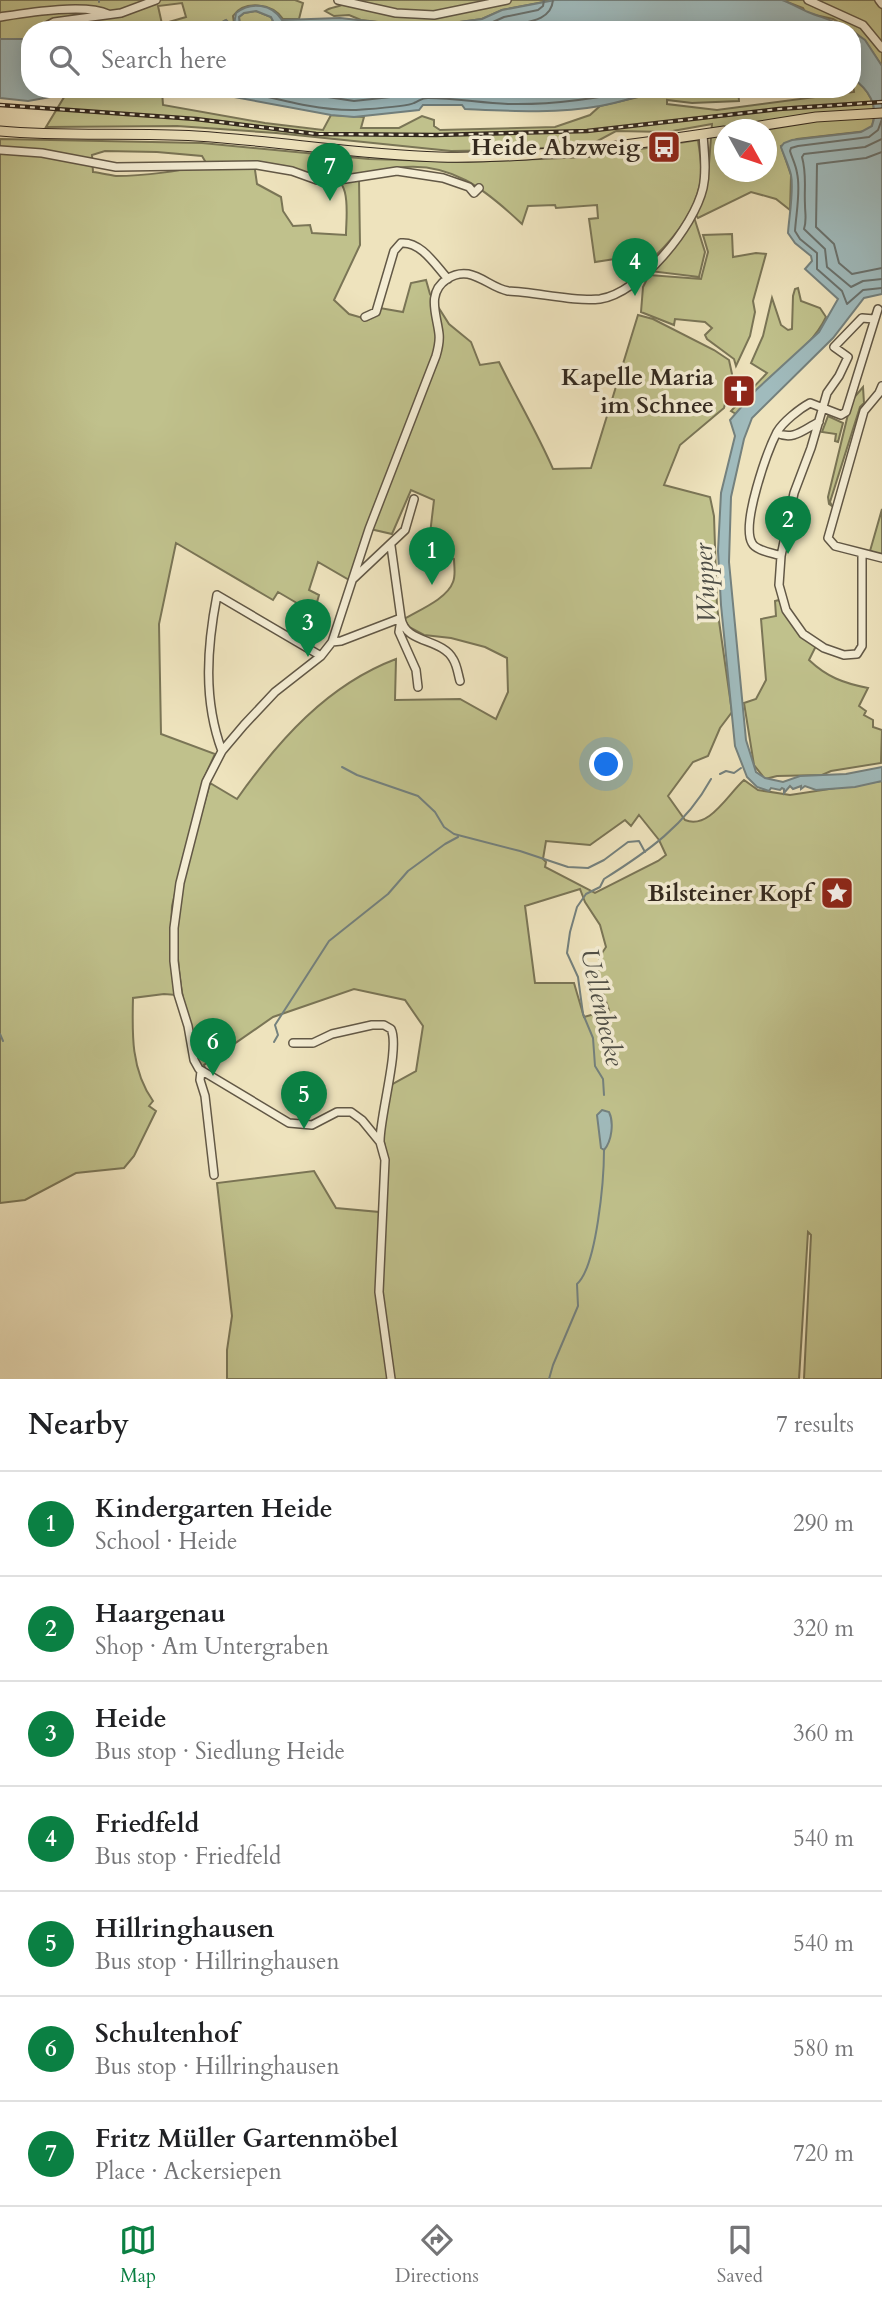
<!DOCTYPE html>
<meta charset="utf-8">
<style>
body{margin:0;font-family:Cardo,serif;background:#f2f2f2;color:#202124}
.compass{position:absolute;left:714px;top:119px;width:63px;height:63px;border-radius:50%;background:#fff;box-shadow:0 4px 18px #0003;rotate:130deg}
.you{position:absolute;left:607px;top:765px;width:24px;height:24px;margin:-18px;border:5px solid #fff;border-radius:50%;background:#1a73e8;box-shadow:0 0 0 10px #1a73e833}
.badge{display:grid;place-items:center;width:46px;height:46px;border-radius:50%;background:#0b8043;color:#fff;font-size:23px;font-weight:700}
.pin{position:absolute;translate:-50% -58px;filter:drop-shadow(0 2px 4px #0008)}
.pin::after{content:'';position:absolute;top:37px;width:24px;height:21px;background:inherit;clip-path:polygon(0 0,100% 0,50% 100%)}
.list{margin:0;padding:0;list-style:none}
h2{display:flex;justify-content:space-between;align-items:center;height:91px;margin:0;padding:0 28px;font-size:30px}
h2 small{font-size:23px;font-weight:400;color:#757577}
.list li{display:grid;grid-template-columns:46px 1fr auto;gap:21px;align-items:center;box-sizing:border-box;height:105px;padding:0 28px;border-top:2px solid #e0e0e0}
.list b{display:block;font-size:26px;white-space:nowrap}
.list p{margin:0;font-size:23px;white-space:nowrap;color:#757577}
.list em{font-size:23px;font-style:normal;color:#757577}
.icon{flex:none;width:38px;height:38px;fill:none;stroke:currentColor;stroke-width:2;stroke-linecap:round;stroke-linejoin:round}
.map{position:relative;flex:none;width:882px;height:1379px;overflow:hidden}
.search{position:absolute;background:#fff;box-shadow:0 4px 18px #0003;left:21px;right:21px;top:21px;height:77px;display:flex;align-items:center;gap:18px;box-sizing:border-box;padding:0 24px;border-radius:28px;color:#757577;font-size:26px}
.sheet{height:826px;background:#fff}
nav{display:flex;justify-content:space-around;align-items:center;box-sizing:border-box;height:98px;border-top:2px solid #e0e0e0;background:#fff;font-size:19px;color:#757577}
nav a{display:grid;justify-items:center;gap:4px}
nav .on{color:#0b8043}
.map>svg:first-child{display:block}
</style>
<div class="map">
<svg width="882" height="1379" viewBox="0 0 882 1379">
<rect width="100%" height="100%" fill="#eee3bd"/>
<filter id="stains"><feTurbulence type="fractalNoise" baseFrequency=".00286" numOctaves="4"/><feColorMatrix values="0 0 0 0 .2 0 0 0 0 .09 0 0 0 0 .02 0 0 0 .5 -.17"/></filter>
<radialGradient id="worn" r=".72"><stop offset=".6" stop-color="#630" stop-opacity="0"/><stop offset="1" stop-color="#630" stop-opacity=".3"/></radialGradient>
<path fill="#c0c18c" stroke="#7a7556" stroke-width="2" fill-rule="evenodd" d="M0,0H295L303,3L299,19H283C272,3 244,0 233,16L234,23L230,24L226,20C202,36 67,30 30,30V61L28,42L24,39H0ZM182,3L186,17L162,24L158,6Z
M338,0H554L502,10L482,19L422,27L361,20L349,15L334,16L325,11C332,6 340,8 347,2Z
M782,0H875L882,9V66L865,41L852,30L833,19L806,13L803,8Z
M256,11L271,17L274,23L256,26H240L239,17L244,13Z
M852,78C869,89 879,106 872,126L867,131L797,139L781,146L791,175L790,210L776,199L751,192L698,218L696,215L708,177L712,124L667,132L616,131L592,144L518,150L451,151L276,133L177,126L46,127L66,94L90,90L162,91L163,105L265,123L323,130L331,115L364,117L361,128H399L422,116L434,120V126L440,130L555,127L590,115L600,106L668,90L738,89L739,101L692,103L667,100V104L717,110L854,92ZM724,130H766V172H724Z
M0,139L202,143L369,159L468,162L589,157L698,140C700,155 703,170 700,184C693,220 663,251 636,273L621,258L595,262L589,219L598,218L597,205L556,208L555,205L528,206L522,224C486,190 450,160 396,168C384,170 371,175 359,179L360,245L334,300L349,314L366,319L380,308L403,312L411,283L426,280L430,294L449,324L471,342L480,365L499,362C517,399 537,432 553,469L591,468L638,315L653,319L714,350L729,360L732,374L724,408L680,445L664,485L710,497L714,516L717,607L732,712L720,728L708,756L693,762L668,796L685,820C709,830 728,794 744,780L758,790L790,795L882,781V1379H804L811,1235L808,1232L799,1379H393L381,1291L387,1157L383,1137L391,1085L416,1071L423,1026L405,1000L354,989L273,1017L204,1065L206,1071C194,1063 193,1045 190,1032C178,982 172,933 183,882C190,849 201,816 210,783L237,799C278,741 327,685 396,659L395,700L460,699L496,719L508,692L507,658L485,647L451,638L424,635L409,627L404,619C419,610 447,599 453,582C456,575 454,566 454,559L433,556L434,542L430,534L434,500L411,490L392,534L370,529L351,581L318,562L309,590L319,595L314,613L278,592L273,600L176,543L159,624L161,734L215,754L203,780L172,906L171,929L176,995L164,994L133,998C132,1034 131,1070 153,1101L149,1106L156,1111L134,1156L124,1168L76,1173L25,1200L0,1203ZM105,151L157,152L202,156L205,161C193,172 134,176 116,176C109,175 101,173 93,172L92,155ZM254,163C270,163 282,169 297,172C306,173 316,171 325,173C353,178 346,214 346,235L312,233L310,225L293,226L283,211L281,197L257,184ZM639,815L659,840L666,855L658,861L595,893L545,867L546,862L543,859L546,841L590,845L625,820L631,826ZM580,889L585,902L600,925L606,947C590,968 601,986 609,1010L584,1017L574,983H535L525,906Z
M694,217L705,252L699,277L650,271Z
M732,234L733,257L756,253L766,254L753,301L755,312L750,336L736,366L734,359L707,339L705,335L712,328L705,322L675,319L674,325L641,312L643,287L649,275L701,279L708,252L703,235Z
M798,288L801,301L820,308L826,317C812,347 781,366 758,389C750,396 744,406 736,414L731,411L767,373L751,363L763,336L772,298L781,325L788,330L792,329L793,296L795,289Z
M863,387L864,403L860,407L830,502L832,506L829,504L828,497L850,406L852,400Z
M828,416L843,423L838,442L835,441L836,434L822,432Z
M882,509V555L870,551Z
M779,600L786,615L816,646L809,660C827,677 843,683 868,688L859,706L866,711L864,715L873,720V727L882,730L881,763L831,771L822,775L777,776L765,779L754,765L744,703L756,699L766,680L761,619L776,616L775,601Z
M314,1171L336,1208L379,1212L377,1292L389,1379H227V1350L232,1316L217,1183Z"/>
<path fill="#a0bbbd" stroke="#74817e" stroke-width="2" fill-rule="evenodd" d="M555,0H782C791,3 800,9 808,12C823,18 836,21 851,30H176L217,25L226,20L230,24H234L236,13C251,1 272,4 282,20L340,18L422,27L482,19L502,10ZM256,11L271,17L274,23L256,26H240L239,17L244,13Z
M852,31L865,40L882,66V294L864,298L833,338L752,418L744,439L731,497L729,562L746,740L756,772L765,778L783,782L800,776L846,774L882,767V781L855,787L816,790L805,786L801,789V786L793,789L790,786L784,793V789L782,788L780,790L771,788L769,791L757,787L747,777L735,746L721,605L718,551L721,493L735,436L730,420L756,390L819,332L838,299L805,269L812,261L811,256L795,243L788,233C789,217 794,190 791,175C789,166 784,156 781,147L784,143L792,140L861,132L872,126C879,106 869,89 852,78Z
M0,39H24L28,42L30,89H674C649,91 625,102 600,106C556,114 510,111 465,109L462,105H423L419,110L354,117L331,115L207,92L90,90L28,101L0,98Z
M602,1110L609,1112C614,1122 612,1141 604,1150L601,1148L597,1115Z"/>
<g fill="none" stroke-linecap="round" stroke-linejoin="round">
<path stroke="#6a726e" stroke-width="2" d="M276,30L281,26L341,25L386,30
M455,30L484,26L504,17L538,10L543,6L544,0
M496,30C515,21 551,26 553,0
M235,89C274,98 316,111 356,110C367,109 407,107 414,103C421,100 421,98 428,98C456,98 480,103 508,104C553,105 596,99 640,89
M275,89L354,101L409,95L422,89
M435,89L464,90L473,93L540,95L602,89
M882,119L878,130L869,137L798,146L791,148L790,151C792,158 796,165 797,173C801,190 796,214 795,231L800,239L817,253V269L842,291L847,304L863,290L882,288
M882,139L865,147L804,154L802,157C807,175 804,187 805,205C805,214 807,220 804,229L825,249L827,267L851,287L863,281L882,279
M882,152L866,158L817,164L816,227L834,244L839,263L852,274L882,268"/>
<path stroke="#74817e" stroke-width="2" d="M99,0V2
M342,767L357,775L418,796L435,812L444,827L454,834L520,851L568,867L588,868L604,860L628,842L639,841L645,852
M720,774L726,771L734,773L741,768
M0,1034L3,1041
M274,1042L278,1035L275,1025L329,941L388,894L408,871L445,844L458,837
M604,1095L603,1079L595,1066L593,1038L583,1014L578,977L567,953L570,932L577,907L586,894L600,887L604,879C647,852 686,825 711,779
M549,1379L553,1365L578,1306L577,1284C597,1266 604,1178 604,1150"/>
<defs>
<path id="minor" d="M338,0L396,13L434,15L507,0
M808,0L863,25L882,48
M879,0L882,4
M0,17C26,13 85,3 108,14
M39,30L54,22L121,13L156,0
M0,150L42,153L116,167L257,165L292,171L317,180H339L397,171L443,178L469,187L474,193L479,188
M365,317L376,312L394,251L401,243C421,241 436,266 448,279
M882,386L879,393L864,411L828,538L835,546L882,558
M777,433C794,441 804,429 819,422
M862,554V646L857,654L844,655L824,648L803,634L786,610L779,585L781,556L794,493L811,448L827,393L839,376L848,357L834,347L862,318L874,319
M781,556C773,553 756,551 752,543C741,524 767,452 777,432C783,422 799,409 810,403L841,415L846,412L878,309
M353,579L405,530L414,499
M401,618C405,644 442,638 453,659C457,665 458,674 460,681
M401,619L399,632L416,670L418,687
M332,642L341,641L401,618L391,546
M222,751C203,700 207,647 217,595L321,656
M293,1043H313L332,1034L372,1025H384L391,1029C400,1047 380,1115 380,1141
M201,1071L200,1080L205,1096L214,1175
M391,1379L379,1292L385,1160L380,1142L362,1120L351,1112H337L312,1125L289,1123L199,1069L194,1060L188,1026L178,994L174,961V928L180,883L206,782L222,751L244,725L275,692L321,656L332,642L369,529L436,356C438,349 440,342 439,334C437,315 426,293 447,279C453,275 461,273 468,274C483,277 493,288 508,291C536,292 574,302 600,299C640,293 694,227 703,188C707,170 704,152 703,134"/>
<path id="major" d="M734,130L816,117L882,113
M0,131C65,137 131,132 196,136C278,141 358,155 439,157C536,159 630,145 724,131"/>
</defs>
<use href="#minor" stroke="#625846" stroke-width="10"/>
<use href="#major" stroke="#33291f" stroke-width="11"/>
<use href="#minor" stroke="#f4edd4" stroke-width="7"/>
<use href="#major" stroke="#eee3bd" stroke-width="9"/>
<defs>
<path id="rail" d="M0,105L196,119L316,134L436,135L587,131L779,109L882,102"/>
</defs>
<use href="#rail" stroke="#33291f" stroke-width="4.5"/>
<use href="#rail" stroke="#f4edd4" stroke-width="2" stroke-dasharray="5" stroke-linecap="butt"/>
</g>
<defs>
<symbol id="bus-square" viewBox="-11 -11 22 22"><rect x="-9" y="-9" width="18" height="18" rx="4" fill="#8f2418" stroke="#f4edd4"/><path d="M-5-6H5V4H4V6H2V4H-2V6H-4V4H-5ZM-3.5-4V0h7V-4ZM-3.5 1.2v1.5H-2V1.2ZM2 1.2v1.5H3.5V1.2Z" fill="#fff"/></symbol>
<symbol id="church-square" viewBox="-11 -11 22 22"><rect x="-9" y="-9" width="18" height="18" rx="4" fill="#8f2418" stroke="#f4edd4"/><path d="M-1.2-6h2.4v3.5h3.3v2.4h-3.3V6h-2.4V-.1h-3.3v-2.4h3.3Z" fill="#fff"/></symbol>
<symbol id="sight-square" viewBox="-11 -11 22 22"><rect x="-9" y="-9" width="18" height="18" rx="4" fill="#8f2418" stroke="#f4edd4"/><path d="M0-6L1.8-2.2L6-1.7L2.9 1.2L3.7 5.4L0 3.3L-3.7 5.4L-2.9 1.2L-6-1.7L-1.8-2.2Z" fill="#fff"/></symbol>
</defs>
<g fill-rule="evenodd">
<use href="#bus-square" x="645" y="128" width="38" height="38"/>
<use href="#church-square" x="720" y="372" width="38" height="38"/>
<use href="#sight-square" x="818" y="874" width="38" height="38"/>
</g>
<g text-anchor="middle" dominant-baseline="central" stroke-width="7" stroke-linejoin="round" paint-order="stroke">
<g font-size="24" font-weight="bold" fill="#33291f" stroke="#f4edd4" text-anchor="end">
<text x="640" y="147">Heide Abzweig</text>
<text x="714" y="377">Kapelle Maria<tspan x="714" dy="28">im Schnee</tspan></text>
<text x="812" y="893">Bilsteiner Kopf</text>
</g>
<g font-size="26" font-style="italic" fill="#4e4e46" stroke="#f4edd4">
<text transform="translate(705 583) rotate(-93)">Wupper</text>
<text transform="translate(602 1007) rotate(77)">Uellenbecke</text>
</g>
</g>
<rect width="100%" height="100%" filter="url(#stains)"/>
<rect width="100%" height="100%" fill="url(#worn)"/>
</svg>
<svg class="compass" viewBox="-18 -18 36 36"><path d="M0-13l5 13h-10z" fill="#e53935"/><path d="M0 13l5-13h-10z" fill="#757577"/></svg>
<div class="you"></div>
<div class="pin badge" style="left:432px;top:585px">1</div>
<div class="pin badge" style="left:788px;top:554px">2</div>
<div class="pin badge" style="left:308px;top:657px">3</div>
<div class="pin badge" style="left:635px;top:296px">4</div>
<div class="pin badge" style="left:304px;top:1129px">5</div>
<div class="pin badge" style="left:213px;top:1076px">6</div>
<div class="pin badge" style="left:330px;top:201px">7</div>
<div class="search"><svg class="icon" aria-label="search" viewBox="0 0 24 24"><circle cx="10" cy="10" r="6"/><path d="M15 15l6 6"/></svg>Search here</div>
</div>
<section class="sheet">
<h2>Nearby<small>7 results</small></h2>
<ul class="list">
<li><span class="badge">1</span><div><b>Kindergarten Heide</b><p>School · Heide</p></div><em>290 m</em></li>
<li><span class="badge">2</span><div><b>Haargenau</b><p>Shop · Am Untergraben</p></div><em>320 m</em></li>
<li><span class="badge">3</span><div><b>Heide</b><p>Bus stop · Siedlung Heide</p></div><em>360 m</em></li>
<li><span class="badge">4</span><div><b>Friedfeld</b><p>Bus stop · Friedfeld</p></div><em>540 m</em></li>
<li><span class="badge">5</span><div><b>Hillringhausen</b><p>Bus stop · Hillringhausen</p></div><em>540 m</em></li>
<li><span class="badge">6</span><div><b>Schultenhof</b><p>Bus stop · Hillringhausen</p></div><em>580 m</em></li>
<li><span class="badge">7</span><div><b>Fritz Müller Gartenmöbel</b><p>Place · Ackersiepen</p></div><em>720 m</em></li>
</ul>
</section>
<nav>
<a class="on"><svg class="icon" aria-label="map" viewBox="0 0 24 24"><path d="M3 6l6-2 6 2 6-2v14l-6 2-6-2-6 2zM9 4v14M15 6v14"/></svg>Map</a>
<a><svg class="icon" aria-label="directions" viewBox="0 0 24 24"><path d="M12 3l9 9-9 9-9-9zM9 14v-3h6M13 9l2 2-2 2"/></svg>Directions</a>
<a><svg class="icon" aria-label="saved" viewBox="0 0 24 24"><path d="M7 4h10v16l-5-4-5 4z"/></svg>Saved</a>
</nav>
